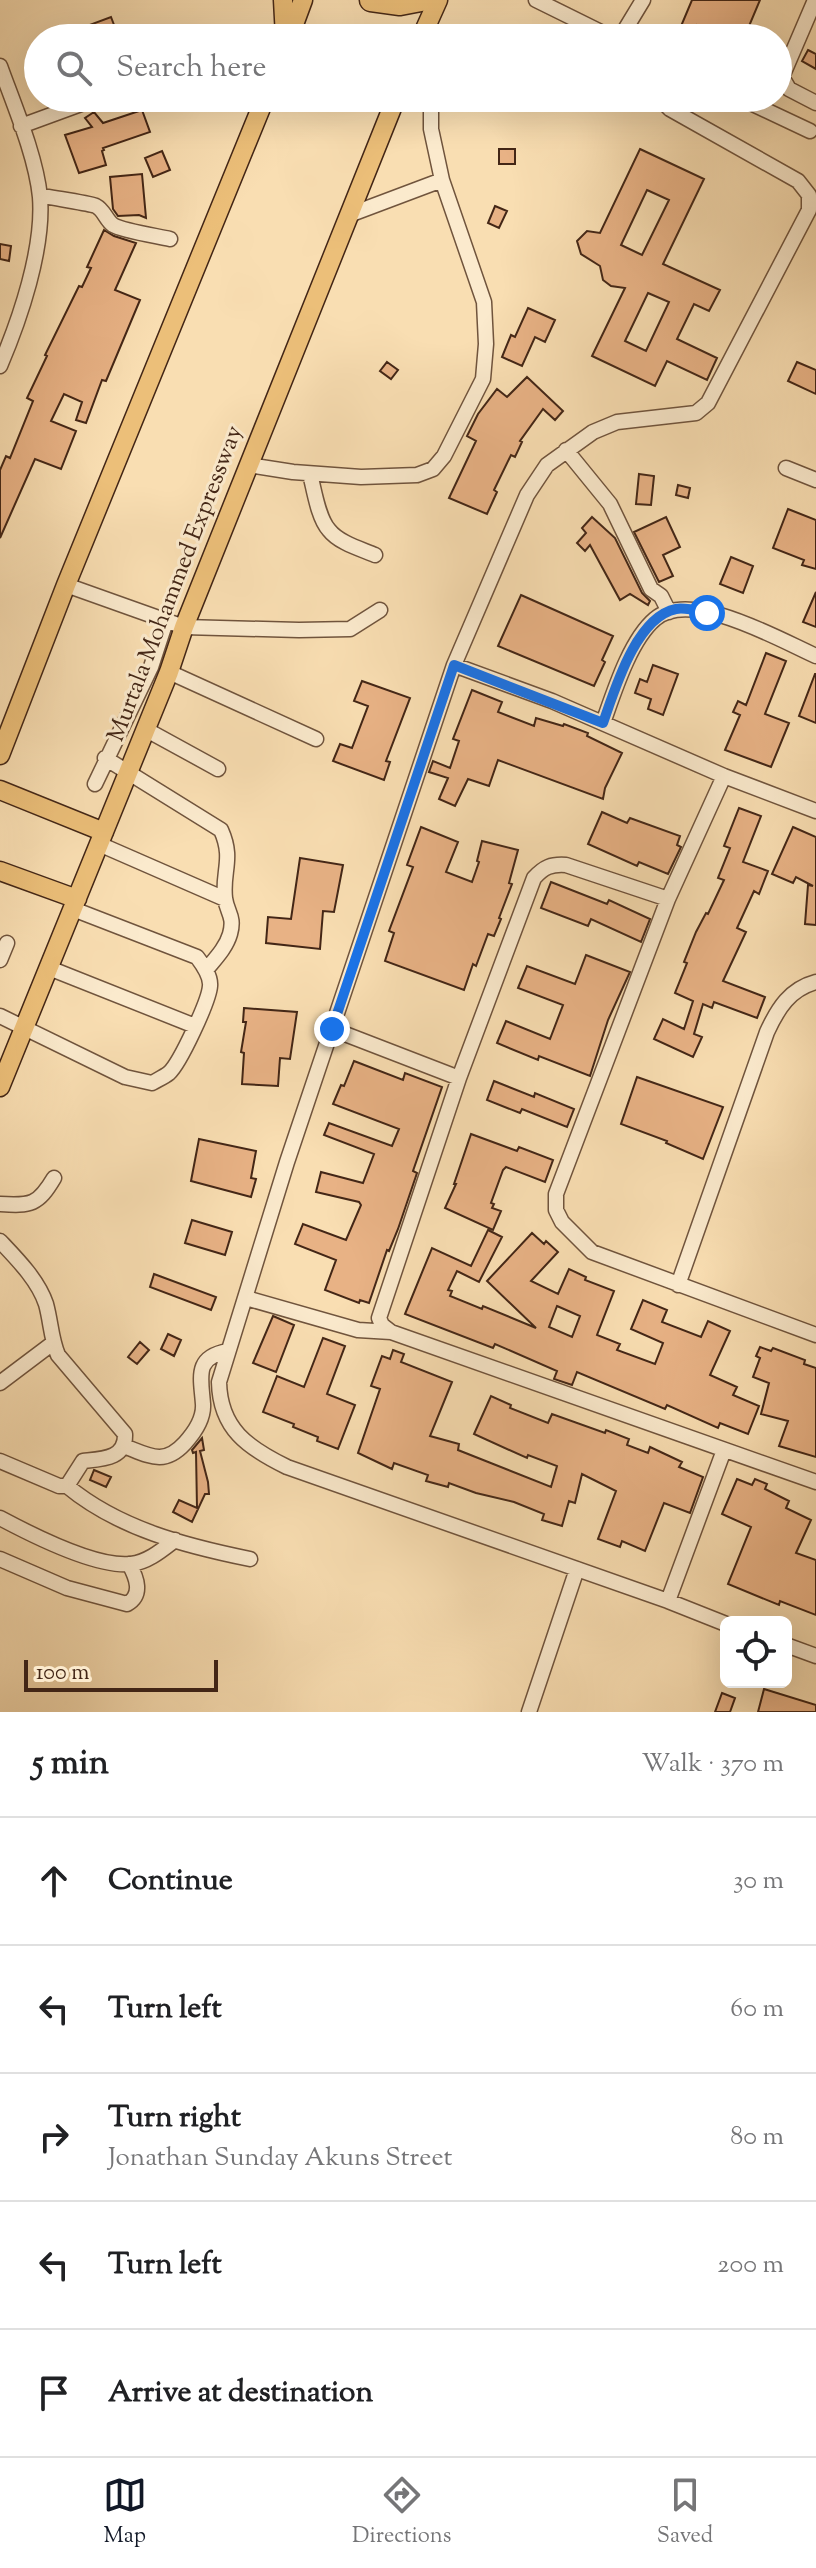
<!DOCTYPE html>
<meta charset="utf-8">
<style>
body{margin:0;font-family:"Sorts Mill Goudy",serif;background:#f6f6f6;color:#202124}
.controls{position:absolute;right:24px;bottom:24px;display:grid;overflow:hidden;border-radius:12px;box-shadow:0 8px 32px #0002}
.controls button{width:72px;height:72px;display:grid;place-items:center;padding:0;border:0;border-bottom:2px solid #e0e0e0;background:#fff;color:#202124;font:40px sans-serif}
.scale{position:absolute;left:24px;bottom:20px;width:194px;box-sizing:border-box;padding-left:8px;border:4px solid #432616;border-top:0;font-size:22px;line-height:28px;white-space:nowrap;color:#432616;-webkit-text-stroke:6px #fbeacd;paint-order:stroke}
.stop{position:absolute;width:24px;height:24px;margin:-18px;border:6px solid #1a73e8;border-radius:50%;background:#fff}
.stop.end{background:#1a73e8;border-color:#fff;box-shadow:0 2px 8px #0008}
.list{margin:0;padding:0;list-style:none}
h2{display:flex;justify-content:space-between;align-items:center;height:104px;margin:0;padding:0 32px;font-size:34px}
h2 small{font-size:26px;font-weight:400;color:#757577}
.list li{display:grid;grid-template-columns:52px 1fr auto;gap:24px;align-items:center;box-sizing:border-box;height:128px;padding:0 32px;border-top:2px solid #e0e0e0}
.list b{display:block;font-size:30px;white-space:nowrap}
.list p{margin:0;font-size:26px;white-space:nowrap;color:#757577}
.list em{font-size:26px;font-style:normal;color:#757577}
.icon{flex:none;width:44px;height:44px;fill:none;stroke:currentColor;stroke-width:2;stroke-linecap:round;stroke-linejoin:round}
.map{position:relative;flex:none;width:816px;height:1712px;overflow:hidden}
.search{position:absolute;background:#fff;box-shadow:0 8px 32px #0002;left:24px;right:24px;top:24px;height:88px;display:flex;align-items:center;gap:20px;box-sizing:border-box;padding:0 28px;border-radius:44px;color:#757577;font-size:30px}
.sheet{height:744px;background:#fff}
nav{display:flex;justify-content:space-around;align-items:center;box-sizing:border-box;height:112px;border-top:2px solid #e0e0e0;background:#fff;font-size:22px;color:#757577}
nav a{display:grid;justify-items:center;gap:4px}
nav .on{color:#111827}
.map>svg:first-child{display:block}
</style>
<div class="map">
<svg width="816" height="1712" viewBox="0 0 816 1712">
<rect width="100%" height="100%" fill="#f9deb2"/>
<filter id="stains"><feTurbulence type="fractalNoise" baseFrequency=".0025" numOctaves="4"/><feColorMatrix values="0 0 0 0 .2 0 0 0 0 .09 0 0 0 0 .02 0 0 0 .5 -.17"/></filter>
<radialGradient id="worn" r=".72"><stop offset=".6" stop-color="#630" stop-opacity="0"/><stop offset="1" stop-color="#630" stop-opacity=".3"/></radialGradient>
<path fill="#e8b285" stroke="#432616" stroke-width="2" fill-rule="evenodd" d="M692,0H760L744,38H728L697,25L691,38H676Z
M111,17L119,38H79L76,30Z
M808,50L816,54V69L802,61Z
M142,110L150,132L103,148L104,150L102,151L106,165L79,173L65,135L92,127L85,118L94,112L103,123Z
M499,149H515V164H499Z
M640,149L704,179L663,264L720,290L709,311L694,304L677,339L717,358L707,380L667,361L655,386L592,356L625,288L611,286L603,280L600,266L581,254L577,241L587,231L600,233ZM647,190L669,200L642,255L621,245ZM648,293L669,302L646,351L625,341Z
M162,151L170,170L153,177L145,158Z
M142,174L146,218L139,215L118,216L113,209L110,177Z
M495,206L507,211L499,228L488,223Z
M104,230L114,236L136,243L115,290L140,300L106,381L102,380L86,423L76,420L82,402L64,394L51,421L76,431L61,469L35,459L0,538V470L6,456L10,458L33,401L27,398L47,356L45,355L79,286L82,287L91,268L87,267Z
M0,244L11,246L9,261L0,259Z
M528,308L555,320L545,342L535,337L522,366L502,357L511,335L515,337Z
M387,362L398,370L391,379L380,371Z
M797,362L816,370V394L788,381Z
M527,377L563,411L555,420L543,409L520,441L522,442L515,457L511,455L494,490L497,492L487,514L449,498L476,441L467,436L478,414L497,389L507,397Z
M639,474L654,476L651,505L636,504Z
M678,485L690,488L688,498L676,495Z
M788,509L816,520V569L802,565L804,560L773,548Z
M592,517L615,538L642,593L650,601L648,605L630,594L620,600L590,545L585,551L577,543L586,533L582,528Z
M666,517L680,547L663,555L673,576L659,582L634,532Z
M731,557L753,566L743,593L720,584Z
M816,592V627L803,622Z
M521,595L613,636L602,660L605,662L594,686L498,646Z
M766,653L786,661L765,714L789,723L771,767L725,750L740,715L733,712L738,701L746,705Z
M653,665L678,674L663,715L648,709L651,699L635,693L640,679L647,682Z
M815,674H816V723L799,716Z
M362,681L410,698L386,761L390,762L384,780L333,761L340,744L352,748L368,706L354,701Z
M472,690L502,702L498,712L534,726L536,718L563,726L564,724L588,733L587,736L622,753L605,788L603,799L498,760L489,786L468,779L455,806L439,799L448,778L429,772L433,761L450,768L459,741L453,739Z
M739,808L761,816L743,862L768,871L759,894L754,891L737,928L746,932L723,981L765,997L757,1018L714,1002L712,1008L703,1004L694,1034L702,1037L693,1057L654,1039L663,1019L684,1029L693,1001L675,993L687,963L684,962L696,932L706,913L708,914L724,880L718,878L730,848L724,846Z
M602,812L627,823L630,818L680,836L677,845L681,847L668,874L639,862L637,866L588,844Z
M421,827L458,842L446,872L472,882L479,862L477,861L482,841L518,850L509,883L512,884L499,918L501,919L494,936L488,934L476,966L473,964L464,990L385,961L394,933L389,931L413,867L407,865Z
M793,827L816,837V925L805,924L808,885L813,886L796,877L793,883L772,874Z
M300,858L343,865L334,912L323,911L320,949L266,943L268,917L291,919Z
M551,882L607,904L609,900L650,919L641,942L591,919L588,926L541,908Z
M586,955L630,972L608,1020L590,1076L539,1056L538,1060L497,1043L506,1021L550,1039L563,1005L518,988L527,966L575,984Z
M244,1008L297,1012L290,1059L280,1058L278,1086L242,1084L244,1053L241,1052L246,1022H243Z
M354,1061L403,1080L405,1073L442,1087L413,1171L417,1173L398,1229L389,1251L387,1250L369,1303L360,1300L359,1303L325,1290L336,1260L295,1244L303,1224L346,1240L361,1205L359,1202L316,1192L321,1172L363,1183L374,1154L324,1135L329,1123L392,1146L399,1129L333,1104L341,1085L344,1086Z
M637,1077L723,1107L703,1159L666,1143L667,1141L621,1124Z
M494,1081L534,1097L535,1093L574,1109L567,1127L522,1109L520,1113L487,1100Z
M471,1134L517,1151L519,1147L553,1160L545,1182L506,1167L503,1170L491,1203L494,1204L492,1208L501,1211L493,1230L445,1208L456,1184H454Z
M199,1139L256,1151L251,1178L256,1179L251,1197L191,1181Z
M192,1220L232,1232L225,1255L185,1243Z
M488,1230L502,1237L479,1282L457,1271L448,1290L452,1291L450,1296L482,1309L483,1306L536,1328L487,1281L532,1233L544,1244L546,1241L558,1252L531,1281L558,1294L569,1269L586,1277L585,1280L614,1291L597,1335L620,1344L617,1350L655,1364L663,1343L631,1329L643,1300L667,1310L662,1322L701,1337L708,1321L730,1331L710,1375L737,1387L733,1395L759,1406L748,1434L720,1423L718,1428L667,1405L665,1409L577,1372L572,1385L554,1379L557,1371L495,1344L493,1348L405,1314L432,1248L471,1266ZM557,1306L580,1316L572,1337L549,1327Z
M154,1274L216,1297L211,1310L150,1287Z
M273,1316L294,1325L276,1372L253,1363Z
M168,1334L181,1340L174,1356L161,1349Z
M323,1338L345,1346L327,1394L355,1405L338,1449L317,1441L318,1437L293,1427L294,1424L263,1412L277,1376L304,1387Z
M140,1342L149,1350L137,1364L128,1357Z
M760,1347L771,1351L773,1348L805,1360L804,1364L816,1368V1457L779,1446L788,1421L761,1414L769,1383L753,1377L760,1358L756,1356Z
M393,1350L404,1354L401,1362L452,1382L430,1436L459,1444L458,1450L551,1487L557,1466L528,1455L527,1458L474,1434L491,1396L511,1405L510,1408L548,1423L552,1414L605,1433L606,1430L629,1439L627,1445L648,1453L650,1447L682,1462L679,1467L703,1477L690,1513L664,1503L645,1551L622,1541L620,1547L598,1539L616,1491L582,1474L575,1503L569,1501L562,1526L542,1520L544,1514L514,1502L476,1493L449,1483L448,1487L426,1481L428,1475L394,1463L392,1469L358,1453L380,1389L371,1386L382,1356L390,1359Z
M202,1438L204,1450L200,1451L208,1482L209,1494H205L192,1522L173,1512L179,1500L197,1508L196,1452L193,1453L192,1450Z
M94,1470L111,1477L106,1487L90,1480Z
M737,1479L752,1485L755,1479L767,1484L765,1489L789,1501L786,1508L811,1520L796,1553L816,1560V1615L780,1601L779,1605L728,1584L751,1527L722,1514Z
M764,1689L816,1705V1712H758Z
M722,1693L735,1698L730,1712H715Z"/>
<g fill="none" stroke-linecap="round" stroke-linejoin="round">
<defs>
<path id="minor" d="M536,0L613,38
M815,0L782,77L789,89L816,103
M620,38L643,0
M0,66C14,105 36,156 40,197C44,249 20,319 0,366
M659,98L670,109L798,181L809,195V210L708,403L696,413L617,422L593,432L547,465L527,495L454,665L287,1162L219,1382C220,1429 248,1448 287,1467L668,1601
M740,98L810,131
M21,126L92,100
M40,196C44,196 92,204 96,206C104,210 106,220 113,225C123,231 157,236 170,239
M349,215L442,180
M566,450L610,504L651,589L661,596L669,612
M249,465L293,472L361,477L417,475L433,469L444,456L483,379L486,344L484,302L442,180L431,129V98
M786,468L816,480
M310,474C314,489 318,518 329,530C339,543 361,549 375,555
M66,585L184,627L299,630L350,629L380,610
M454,665L552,701L724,776L816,811
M169,672L316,739
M603,723C614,692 630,640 655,619C690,588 780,640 816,656
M145,729L218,769
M105,758L221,830C234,859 222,871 225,898C227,913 235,916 230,934C226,948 215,959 206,970
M724,776L668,899L566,865C551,864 544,867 534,878L459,1078L379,1318L382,1325L391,1332L816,1482
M95,784L151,667L166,621
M99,844L225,899
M668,899L556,1194V1210L562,1222L592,1252L816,1335
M0,960L7,943
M49,968L195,1026
M0,1016L125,1077L152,1083C157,1080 164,1077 169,1073C180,1063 209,1001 210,986C211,976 203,965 197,957L73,909
M332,1029L459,1078
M0,1204C31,1206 38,1205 54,1178
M0,1241C17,1259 38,1280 46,1304C51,1322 51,1339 58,1355L125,1434C126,1459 102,1459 83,1461L67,1486H59L0,1461
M678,1285L767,1032C778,1008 790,989 816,982
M246,1298L358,1330L391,1332
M0,1383L53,1343
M124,1446C150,1456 164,1466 185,1443C195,1432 204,1419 203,1404C201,1377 194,1357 228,1351
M724,1450L668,1601L726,1624
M67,1486C119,1529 186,1546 250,1559
M0,1518C30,1534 97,1568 131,1564C148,1562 162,1550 175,1540
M0,1559L67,1588L127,1604C143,1595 137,1578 129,1564
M786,1645L816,1656
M529,1712L577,1569"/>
<path id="major" d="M283,0L285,37
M289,38L303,0
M421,38L438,0
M0,755L66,585L265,98
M0,790L104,832
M0,871L77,899
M0,1087L169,672L184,627L396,98"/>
<path id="highway" d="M371,0L400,4L421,0"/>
</defs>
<use href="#minor" stroke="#70543d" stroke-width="17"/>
<use href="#major" stroke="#432616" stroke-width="21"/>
<use href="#highway" stroke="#432616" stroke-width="25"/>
<use href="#minor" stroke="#fbeacd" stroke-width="14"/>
<use href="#major" stroke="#ecbf79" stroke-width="18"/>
<use href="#highway" stroke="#ecbf79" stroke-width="22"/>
</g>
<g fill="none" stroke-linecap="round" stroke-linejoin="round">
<path stroke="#1a73e8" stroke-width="10" d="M332,1029L454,665L603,723C615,689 636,617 676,609C685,607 698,611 707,613"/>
</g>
<g text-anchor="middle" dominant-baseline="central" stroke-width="6" stroke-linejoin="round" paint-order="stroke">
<g font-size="24" fill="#432616" stroke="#fbeacd">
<text transform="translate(176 584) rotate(-69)">Murtala Mohammed Expressway</text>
</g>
</g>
<rect width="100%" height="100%" filter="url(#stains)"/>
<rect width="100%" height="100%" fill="url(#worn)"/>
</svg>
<div class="controls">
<button><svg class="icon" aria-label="locate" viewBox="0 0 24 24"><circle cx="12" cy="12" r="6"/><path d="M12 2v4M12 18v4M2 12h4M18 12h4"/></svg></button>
</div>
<div class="scale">100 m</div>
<div class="stop" style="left:707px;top:613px"></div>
<div class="stop end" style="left:332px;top:1029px"></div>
<div class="search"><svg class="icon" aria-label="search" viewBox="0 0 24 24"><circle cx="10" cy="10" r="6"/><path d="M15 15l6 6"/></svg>Search here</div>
</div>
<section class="sheet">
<h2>5 min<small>Walk · 370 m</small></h2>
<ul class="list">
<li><svg class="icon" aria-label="ahead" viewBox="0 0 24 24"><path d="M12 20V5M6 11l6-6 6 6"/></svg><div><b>Continue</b></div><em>30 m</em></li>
<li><svg class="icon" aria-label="left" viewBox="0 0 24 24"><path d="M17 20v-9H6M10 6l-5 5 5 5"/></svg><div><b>Turn left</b></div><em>60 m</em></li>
<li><svg class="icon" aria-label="right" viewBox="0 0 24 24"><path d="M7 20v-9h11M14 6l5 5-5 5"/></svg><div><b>Turn right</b><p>Jonathan Sunday Akuns Street</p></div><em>80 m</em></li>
<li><svg class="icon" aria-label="left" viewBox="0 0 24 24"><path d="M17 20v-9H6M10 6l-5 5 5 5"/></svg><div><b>Turn left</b></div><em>200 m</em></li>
<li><svg class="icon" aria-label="arrive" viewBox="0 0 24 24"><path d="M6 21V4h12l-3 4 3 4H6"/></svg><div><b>Arrive at destination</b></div></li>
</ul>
</section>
<nav>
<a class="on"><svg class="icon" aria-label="map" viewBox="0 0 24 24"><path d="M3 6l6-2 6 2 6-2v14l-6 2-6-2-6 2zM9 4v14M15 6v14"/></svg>Map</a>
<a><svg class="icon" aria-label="directions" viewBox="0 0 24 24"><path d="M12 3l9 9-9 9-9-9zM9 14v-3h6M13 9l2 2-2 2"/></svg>Directions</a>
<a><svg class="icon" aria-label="saved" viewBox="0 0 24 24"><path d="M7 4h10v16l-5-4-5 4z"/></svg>Saved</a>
</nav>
